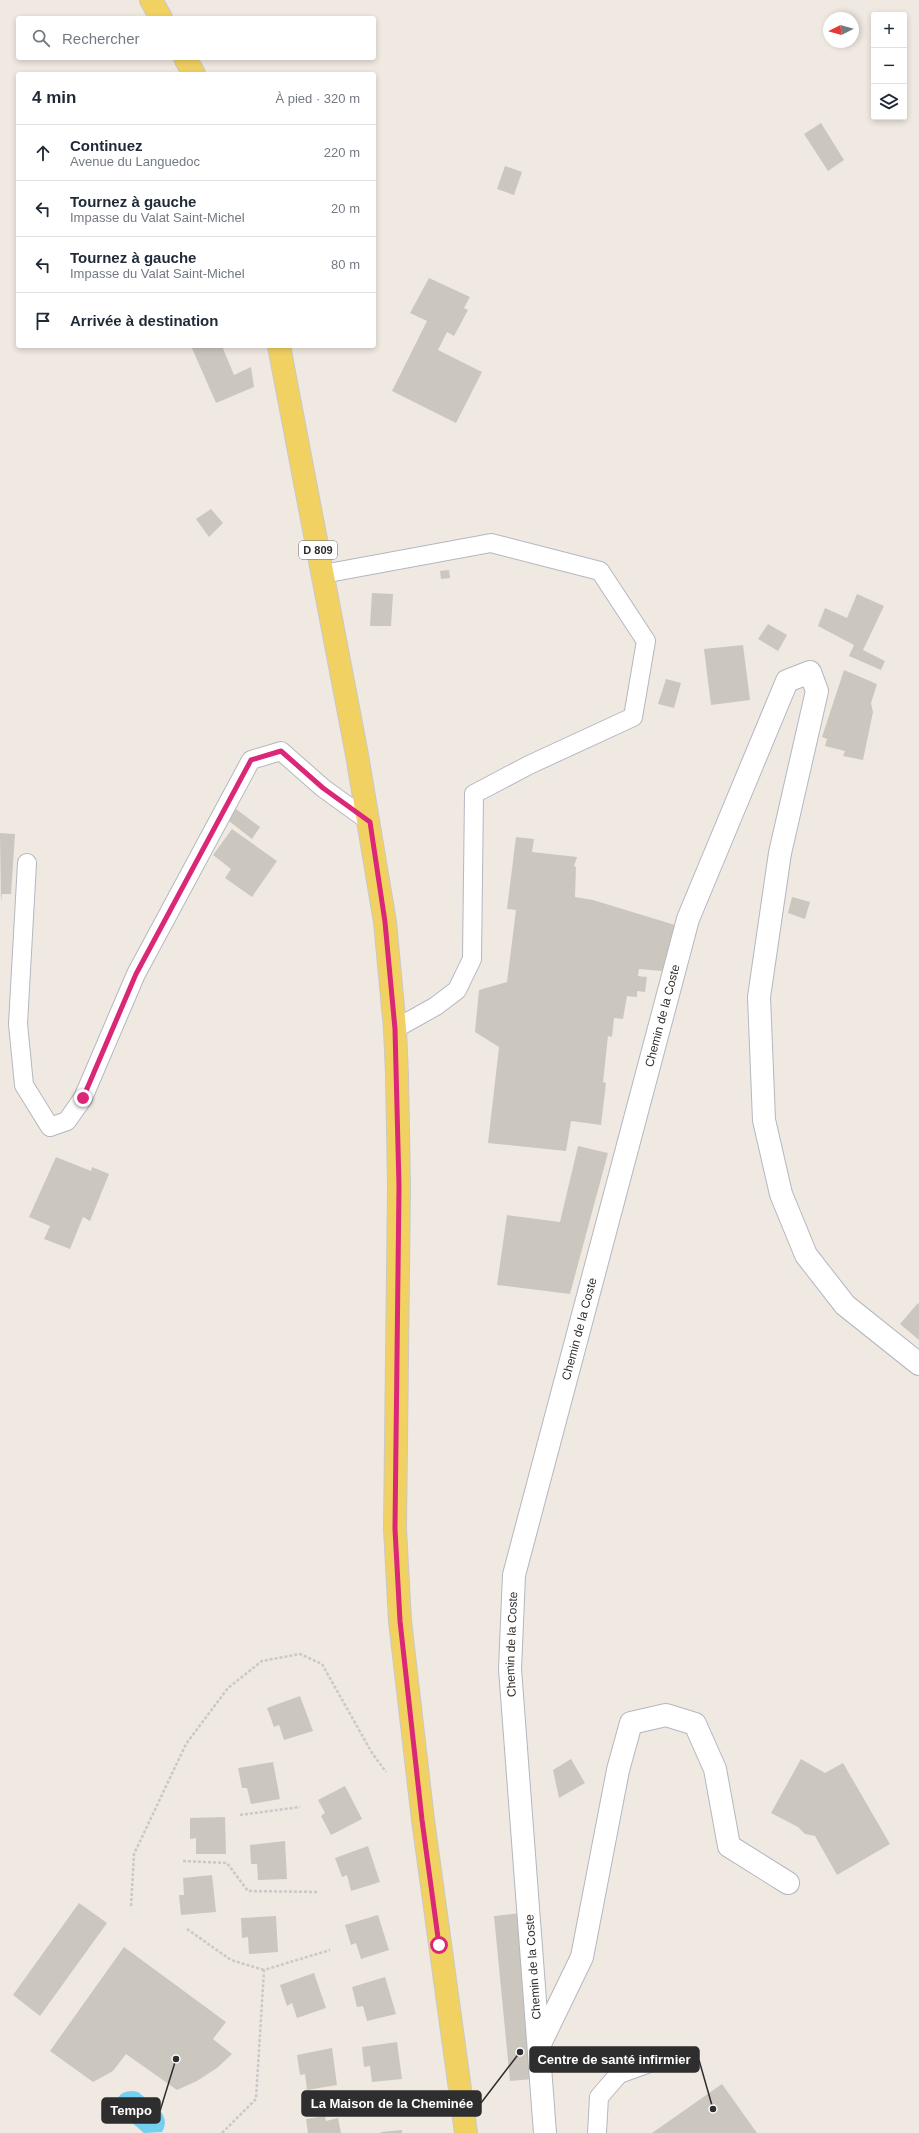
<!DOCTYPE html>
<html lang="fr">
<meta charset="utf-8">
<style>
body{margin:0;font-family:Arial,sans-serif;background:#f6f6f7;color:#1f2937}
.controls{position:absolute;right:12px;top:12px;display:grid;overflow:hidden;border-radius:4px;box-shadow:0 2px 6px #0003}
.controls button{width:36px;height:36px;display:grid;place-items:center;padding:0;border:0;border-bottom:1px solid #e0e1e3;background:#fff;color:#1f2937;font:20px sans-serif}
.compass{position:absolute;left:823px;top:12px;width:36px;height:36px;border-radius:50%;background:#fff;box-shadow:0 2px 6px #0003;rotate:264deg}
.stop{position:absolute;width:12px;height:12px;margin:-9px;border:3px solid #db2777;border-radius:50%;background:#fff}
.stop.end{background:#db2777;border-color:#fff;box-shadow:0 1px 4px #0008}
.list{margin:0;padding:0;list-style:none}
h2{display:flex;justify-content:space-between;align-items:center;height:52px;margin:0;padding:0 16px;font-size:17px}
h2 small{font-size:13px;font-weight:400;color:#747a83}
.list li{display:grid;grid-template-columns:26px 1fr auto;gap:12px;align-items:center;box-sizing:border-box;height:56px;padding:0 16px;border-top:1px solid #e0e1e3}
.list b{display:block;font-size:15px;white-space:nowrap}
.list p{margin:0;font-size:13px;white-space:nowrap;color:#747a83}
.list em{font-size:13px;font-style:normal;color:#747a83}
.icon{flex:none;width:22px;height:22px;fill:none;stroke:currentColor;stroke-width:2;stroke-linecap:round;stroke-linejoin:round}
.map{position:relative;flex:none;width:919px;height:2133px;overflow:hidden}
.search{position:absolute;background:#fff;box-shadow:0 2px 6px #0003;left:16px;top:16px;width:360px;height:44px;display:flex;align-items:center;gap:10px;box-sizing:border-box;padding:0 14px;border-radius:4px;color:#747a83;font-size:15px}
.panel{position:absolute;background:#fff;box-shadow:0 2px 6px #0003;left:16px;top:72px;width:360px;height:276px;border-radius:4px}
.map>svg:first-child{display:block}
</style>
<div class="map">
<svg width="919" height="2133" viewBox="0 0 919 2133">
<rect width="100%" height="100%" fill="#efe9e1"/>
<path fill="#75cff0" d="M133,2091L138,2092C151,2103 173,2114 162,2132L144,2133L116,2109C115,2096 122,2091 133,2091Z"/>
<path fill="#cbc7bf" d="M821,123L844,160L828,171L804,134Z
M505,166L522,172L514,195L497,189Z
M429,278L470,297L464,308L468,310L454,336L447,332L438,350L482,372L456,423L392,391L427,321L410,313Z
M191,346H222L234,375L251,367L254,387L216,403Z
M211,509L223,523L209,537L196,519Z
M449,570L450,578L441,579L440,571Z
M372,593L393,594L391,626H370Z
M857,594L884,606L863,650L885,661L881,670L849,656L854,645L818,626L825,608L847,618Z
M768,624L787,635L778,651L758,639Z
M743,645L750,700L711,705L704,649Z
M844,670L877,684L871,703L873,712L863,760L843,756L845,751L825,746L827,739L822,737Z
M666,679L681,683L674,708L658,704Z
M236,809L260,827L252,839L229,821Z
M232,829L277,861L252,897L225,878L231,869L213,855Z
M0,833L15,834L11,894H2L1,902Z
M516,837L534,839L532,852L577,857L574,866L576,867L575,897L593,900L675,925L662,971L639,969L638,976L647,977L645,992L637,991V997L627,996L623,1019L614,1018L612,1037L608,1036L603,1082L606,1083L601,1125L571,1121L566,1151L488,1143L499,1047L475,1032L479,990L507,982L516,910L507,909Z
M792,897L810,902L805,919L788,913Z
M578,1146L608,1153L570,1294L497,1285L507,1215L560,1222Z
M56,1157L91,1171L92,1167L109,1174L90,1221L83,1217L70,1249L44,1239L50,1226L29,1217Z
M918,1303L919,1304V1340L900,1324Z
M300,1696L313,1731L284,1740L279,1725L274,1727L267,1708Z
M571,1759L585,1783L559,1798L553,1770Z
M801,1759L825,1773L843,1763L890,1844L837,1875L815,1836L805,1834L798,1827L771,1813Z
M273,1762L280,1799L251,1804L247,1788H242L238,1768Z
M345,1786L362,1819L331,1835L321,1816L325,1813L318,1800Z
M225,1817L226,1854H196V1838L190,1839V1818Z
M285,1841L287,1879L258,1880L257,1864H251L250,1845Z
M368,1846L380,1882L351,1891L347,1875L342,1877L335,1858Z
M212,1875L216,1912L181,1915L179,1895H184L183,1878Z
M79,1903L107,1923L40,2016L13,1995Z
M520,1913L534,2079L510,2081L494,1916Z
M378,1915L389,1950L361,1959L356,1943L351,1945L345,1925Z
M276,1916L278,1952L249,1954L248,1937L242,1938L241,1918Z
M124,1947L226,2022L213,2039L232,2054L217,2068L197,2081L177,2090L126,2054L113,2071L93,2082L50,2051Z
M314,1973L326,2008L297,2018L292,2003L287,2006L280,1985Z
M385,1977L396,2014L367,2021L363,2006L357,2007L352,1987Z
M397,2042L402,2079L372,2082L370,2066L364,2067L362,2047Z
M332,2048L337,2085L307,2090L305,2074L300,2075L297,2055Z
M722,2084L757,2133H652Z
M325,2116L326,2121L338,2118L341,2133H308L306,2119Z
M402,2130V2133H381V2132Z"/>
<g fill="none" stroke-linecap="round" stroke-linejoin="round">
<defs>
<path id="lane" d="M323,574L491,543L600,571L646,641L633,717L529,765L474,794L472,959L457,990L436,1006L395,1029
M27,863L18,1024L24,1085L50,1127L67,1121L83,1098L136,974L251,760L281,751L323,788L370,822
M597,2133L599,2097L619,2074L666,2057"/>
<g id="street">
<path d="M539,2046L582,1957L618,1770L631,1723L666,1715L695,1724L715,1769L729,1846L788,1883"/>
<path id="s1" d="M545,2133L510,1669L514,1575L688,919L787,681L810,672L817,691L780,853L759,997L764,1120L781,1194L806,1255L845,1305L919,1364"/>
</g>
<path id="primary" d="M151,0L161,18
M185,58L194,74
M279,346L357,755L385,922L395,1029L397,1075L399,1186L395,1529L400,1621L423,1820L466,2133"/>
</defs>
<use href="#lane" stroke="#b4b7c1" stroke-width="20"/>
<use href="#street" stroke="#b4b7c1" stroke-width="24"/>
<use href="#primary" stroke="#c9c9c9" stroke-width="24"/>
<path stroke="#c9c9c9" stroke-width="2.5" stroke-dasharray="3 2" stroke-linecap="butt" d="M240,1815L300,1807
M183,1861L227,1863L248,1891L318,1892
M131,1906L134,1854L186,1744L228,1688L262,1661L300,1654L322,1664L372,1753L386,1772
M187,1929L231,1960L264,1970
M222,2133L256,2099L264,1970L330,1950"/>
<use href="#lane" stroke="#fff" stroke-width="18"/>
<use href="#street" stroke="#fff" stroke-width="22"/>
<use href="#primary" stroke="#f2d163" stroke-width="22"/>
</g>
<g fill="none" stroke-linecap="round" stroke-linejoin="round">
<path stroke="#db2777" stroke-width="5" d="M83,1098L136,974L251,760L281,751L323,788L370,822L385,922L395,1029L399,1186L395,1529L400,1621L422,1820L439,1945"/>
</g>
<g text-anchor="middle" dominant-baseline="central" stroke-width="3" stroke-linejoin="round" paint-order="stroke">
<rect fill="#fff" stroke="#6d6d6d" stroke-width="1" x="299" y="541" width="38" height="18" rx="3"/>
<g font-size="11" font-weight="bold" fill="#2e2e2e">
<text x="318" y="550">D 809</text>
</g>
<g font-size="12" fill="#2e2e2e" stroke="#fff">
<text stroke="none"><textPath href="#s1" startOffset="1138">Chemin de la Coste</textPath></text>
<text stroke="none"><textPath href="#s1" startOffset="814">Chemin de la Coste</textPath></text>
<text stroke="none"><textPath href="#s1" startOffset="490">Chemin de la Coste</textPath></text>
<text transform="translate(533 1967) rotate(-94)">Chemin de la Coste</text>
</g>
</g>
<path fill="none" stroke="#2e2e2e" stroke-width="1.5" d="M713 2109L699 2060M520 2052L481 2103M176 2059L160 2111"/>
<g fill="#2e2e2e" stroke="#fff" stroke-width="1.5">
<circle cx="713" cy="2109" r="4"/>
<circle cx="520" cy="2052" r="4"/>
<circle cx="176" cy="2059" r="4"/>
</g>
<g fill="#2e2e2e" stroke="#2e2e2e" stroke-width="1.5">
<rect x="530" y="2047" width="169" height="25" rx="4"/>
<rect x="302" y="2091" width="179" height="25" rx="4"/>
<rect x="102" y="2098" width="58" height="25" rx="4"/>
</g>
<g font-size="13" text-anchor="middle" font-weight="bold" fill="#fff">
<text x="614" y="2064">Centre de santé infirmier</text>
<text x="392" y="2108">La Maison de la Cheminée</text>
<text x="131" y="2115">Tempo</text>
</g>
</svg>
<div class="controls">
<button>+</button>
<button>−</button>
<button><svg class="icon" aria-label="layers" viewBox="0 0 24 24"><path d="M12 4l9 5-9 5-9-5zM3 14l9 5 9-5"/></svg></button>
</div>
<svg class="compass" viewBox="-18 -18 36 36"><path d="M0-13l5 13h-10z" fill="#e53935"/><path d="M0 13l5-13h-10z" fill="#747a83"/></svg>
<div class="stop" style="left:439px;top:1945px"></div>
<div class="stop end" style="left:83px;top:1098px"></div>
<div class="search"><svg class="icon" aria-label="search" viewBox="0 0 24 24"><circle cx="10" cy="10" r="6"/><path d="M15 15l6 6"/></svg>Rechercher</div>
<section class="panel">
<h2>4 min<small>À pied · 320 m</small></h2>
<ul class="list">
<li><svg class="icon" aria-label="ahead" viewBox="0 0 24 24"><path d="M12 20V5M6 11l6-6 6 6"/></svg><div><b>Continuez</b><p>Avenue du Languedoc</p></div><em>220 m</em></li>
<li><svg class="icon" aria-label="left" viewBox="0 0 24 24"><path d="M17 20v-9H6M10 6l-5 5 5 5"/></svg><div><b>Tournez à gauche</b><p>Impasse du Valat Saint-Michel</p></div><em>20 m</em></li>
<li><svg class="icon" aria-label="left" viewBox="0 0 24 24"><path d="M17 20v-9H6M10 6l-5 5 5 5"/></svg><div><b>Tournez à gauche</b><p>Impasse du Valat Saint-Michel</p></div><em>80 m</em></li>
<li><svg class="icon" aria-label="arrive" viewBox="0 0 24 24"><path d="M6 21V4h12l-3 4 3 4H6"/></svg><div><b>Arrivée à destination</b></div></li>
</ul>
</section>
</div>
